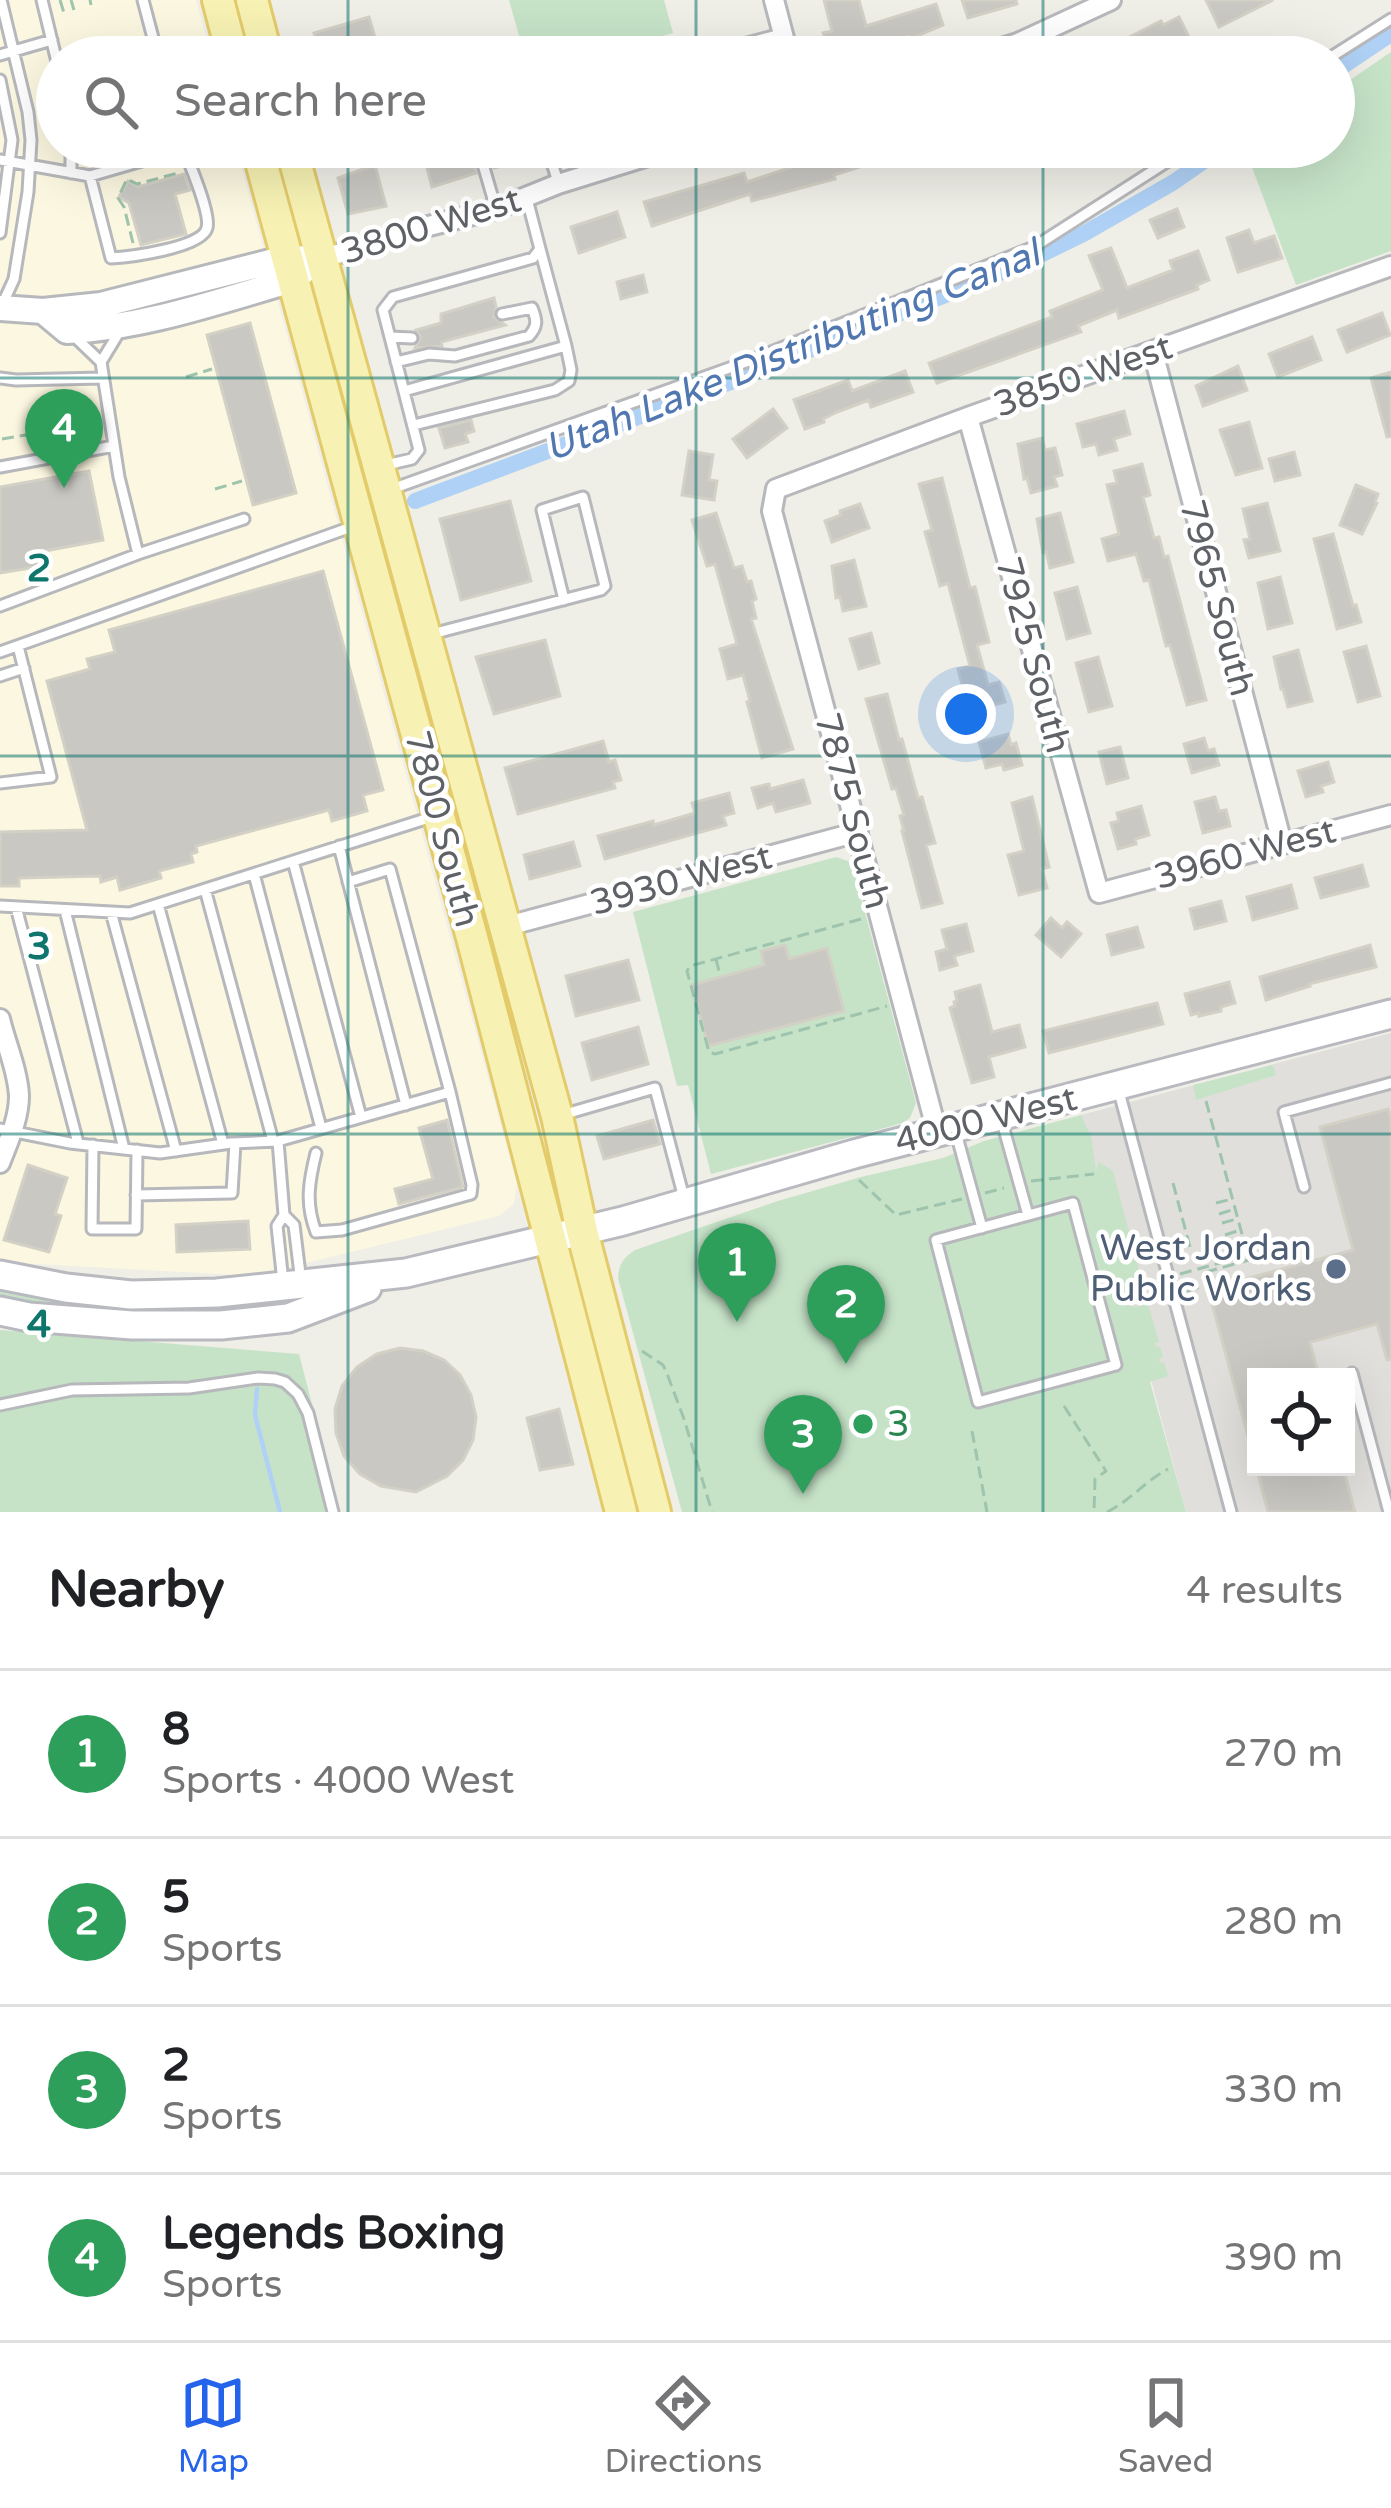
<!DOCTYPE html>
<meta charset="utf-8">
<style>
body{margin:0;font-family:"Varela Round",sans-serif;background:#f6f6f6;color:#202124}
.controls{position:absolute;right:36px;bottom:36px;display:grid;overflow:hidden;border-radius:0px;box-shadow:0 12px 48px #0002}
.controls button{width:108px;height:108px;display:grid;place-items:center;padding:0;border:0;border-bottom:3px solid #e0e0e0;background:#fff;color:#202124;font:60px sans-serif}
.you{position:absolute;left:966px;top:714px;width:42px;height:42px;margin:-30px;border:9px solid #fff;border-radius:50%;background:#1a73e8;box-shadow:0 0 0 18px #1a73e833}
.badge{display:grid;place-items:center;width:78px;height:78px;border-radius:50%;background:#2563eb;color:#fff;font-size:39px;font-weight:700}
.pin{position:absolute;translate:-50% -99px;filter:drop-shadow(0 3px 6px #0008)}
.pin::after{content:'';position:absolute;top:63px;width:42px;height:36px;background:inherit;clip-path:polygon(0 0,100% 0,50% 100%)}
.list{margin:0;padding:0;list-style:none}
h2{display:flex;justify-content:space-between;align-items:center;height:156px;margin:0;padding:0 48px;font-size:51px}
h2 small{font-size:39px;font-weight:400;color:#757577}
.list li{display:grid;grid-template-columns:78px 1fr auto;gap:36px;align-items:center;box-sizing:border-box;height:168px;padding:0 48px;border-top:3px solid #e0e0e0}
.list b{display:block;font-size:45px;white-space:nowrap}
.list p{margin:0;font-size:39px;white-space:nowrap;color:#757577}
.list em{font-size:39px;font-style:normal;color:#757577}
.icon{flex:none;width:66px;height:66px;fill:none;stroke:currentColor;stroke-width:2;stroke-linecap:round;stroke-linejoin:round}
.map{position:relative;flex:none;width:1391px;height:1512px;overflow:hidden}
.search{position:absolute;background:#fff;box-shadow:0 12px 48px #0002;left:36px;right:36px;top:36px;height:132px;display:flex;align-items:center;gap:30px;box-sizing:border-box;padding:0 42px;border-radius:66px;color:#757577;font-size:45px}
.sheet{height:828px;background:#fff}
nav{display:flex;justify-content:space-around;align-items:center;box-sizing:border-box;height:168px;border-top:3px solid #e0e0e0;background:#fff;font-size:33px;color:#757577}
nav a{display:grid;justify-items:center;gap:6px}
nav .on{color:#2563eb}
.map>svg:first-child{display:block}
</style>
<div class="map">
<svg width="1391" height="1512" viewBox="0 0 1391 1512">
<rect width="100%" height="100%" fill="#efeee7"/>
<path fill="#fbf7e0" d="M0,0H196L212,57H57V147H236L517,1184L514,1204L499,1216L253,1276L0,1262Z"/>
<path fill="#e1dfdb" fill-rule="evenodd" d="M1391,1033V1512H1186L1081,1115ZM1256,1377H1346V1467H1256Z"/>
<path fill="#c6e3c8" d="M509,0H664L673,33L586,57H525Z
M1391,52V251L1296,285L1246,151L1252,147H1334V91Z
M836,857L848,861L855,875L916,1103L910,1118L903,1123L711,1174L688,1085L677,1086L633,912Z
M1273,1065L1276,1075L1196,1100L1193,1085Z
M1081,1115L1091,1136L1096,1171L1099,1162L1113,1171L1147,1300L1132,1304V1307L1148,1304L1159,1342L1155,1343L1156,1347H1160L1163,1357L1159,1359L1160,1363L1164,1362L1168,1376L1150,1382L1186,1512H682L618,1278C619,1264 623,1258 635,1250L778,1201L861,1177L943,1158L984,1141Z
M0,1290L73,1299L326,1291L272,1308L146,1318L0,1302Z
M0,1330L299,1354L340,1512H0Z"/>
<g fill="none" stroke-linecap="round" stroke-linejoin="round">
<path stroke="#afd1f6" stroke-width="4.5" d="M257,1389L255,1415L280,1512"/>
<path stroke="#afd1f6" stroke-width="16" d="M1334,72L1391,34
M415,501L728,383L1022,264L1085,233L1174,182L1224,147"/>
</g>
<path fill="#cac8c3" stroke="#d3d0c5" stroke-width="3" d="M824,0H859L866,26L936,4L943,25L910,39L909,36L872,47V50L845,57H829L823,33L832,31Z
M962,0H1016L1017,4L968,18Z
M1206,0H1273L1219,27Z
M369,17L379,51L358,57H321L314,33Z
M1179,17L1189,37L1171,46L1174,53L1166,57H1090L1161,21L1163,25Z
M487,147H538L540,156L494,168Z
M852,147H913V150L834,175L835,179L752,201L750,194L652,226L644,202L744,173L747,182L798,165L797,163Z
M469,148L476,173L432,187L425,160Z
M375,165L386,206L348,214L338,178Z
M184,174L190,190L175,194L186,234L141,245L129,203L119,197L128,181L138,187Z
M1177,209L1184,227L1158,238L1150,220Z
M617,212L625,237L579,253L571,227Z
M1249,230L1254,243L1274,236L1282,258L1238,272L1227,238Z
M1111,248L1127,288L1173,270L1170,261L1198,251L1209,280L1197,285L1198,289L1119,318L1117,310L1078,326L1081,332L937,383L929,363L1052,317L1050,311L1103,290L1089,256Z
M643,275L647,292L621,299L617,282Z
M494,298L496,307L494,317L505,325L441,342L442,346L415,348L421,337L416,330L441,323V314Z
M1382,313L1390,335L1347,352L1338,330Z
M250,323L296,493L253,505L207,335Z
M1312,337L1321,360L1278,377L1269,354Z
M1238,366L1247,390L1203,406L1196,386Z
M905,371L913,392L871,407L869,400L837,412L823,419L824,422L805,429L794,400L848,380L852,391Z
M1391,372V436L1387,437L1371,378Z
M773,409L787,428L747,458L733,439Z
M1124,411L1130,434L1114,439L1117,450L1099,455L1096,444L1083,447L1077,424Z
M471,420L474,431L465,434L468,442L445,448L439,428Z
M1249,422L1262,468L1236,475L1220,430Z
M1042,438L1045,450L1055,448L1062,475L1054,477L1057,486L1031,493L1027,478L1024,479L1018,444Z
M689,451L713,455L709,480L717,481L714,500L682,495Z
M1294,452L1300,475L1275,481L1269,459Z
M1142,464L1150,495L1143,497L1154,538L1159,537L1164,557L1168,556L1206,700L1187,705L1170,645L1166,646L1149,580L1144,581L1136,554L1108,561L1102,539L1119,534L1107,485L1117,483L1114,471Z
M89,471L103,540L45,551L48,565L0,573V487Z
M942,478L970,588L975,587L989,642L977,645L988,685L999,682L1005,702L969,712L958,669L970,666L948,583L940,586L925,532L932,530L919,484Z
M1356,485L1378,494L1375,502L1377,503L1362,534L1340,525Z
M510,501L531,581L461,600L440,519Z
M1267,503L1280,551L1249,558L1244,540L1250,539L1243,509Z
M860,504L869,528L832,542L825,521L841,515L840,511Z
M716,513L734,568L742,566L747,582L751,581L756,599L752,601L756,618L751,619L793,749L762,758L747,702L750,701L743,675L728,679L720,649L737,644L715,564L707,566L692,520Z
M1060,513L1073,562L1050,568L1046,552L1043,553L1037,519Z
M1333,534L1353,606L1356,605L1361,622L1337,629L1314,539Z
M854,560L866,606L843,611L840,597L836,598L832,566Z
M323,571L383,790L363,795L367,811L332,821L329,810L196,846L197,852L191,854L193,862L159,871L161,878L120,890L117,877L101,882L100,876L19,878V886H0V832L87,830L47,681L90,669L87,659L115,652L109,630Z
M1280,577L1292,623L1268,629L1258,583Z
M1077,587L1090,633L1067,639L1055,593Z
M871,633L879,663L859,669L850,639Z
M545,640L560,696L494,714L476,657Z
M1366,646L1380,696L1358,702L1344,652Z
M1298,650L1312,701L1288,707L1283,689H1281L1274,657Z
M1098,657L1112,706L1089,712L1076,663Z
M887,694L899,740L902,739L918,798L922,797L935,843L926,845L942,903L922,908L902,831H904L900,816L904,815L896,788L892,789L866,699Z
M1008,734L1011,745L1016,743L1022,765L1004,770L1002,764L986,768L979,742Z
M1204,738L1208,751L1214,749L1219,765L1192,773L1184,744Z
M603,741L609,762L615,760L621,780L613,782L615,788L518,814L505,768Z
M1120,747L1128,778L1107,784L1099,752Z
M1328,762L1334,782L1321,786L1323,792L1306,797L1298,771Z
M803,780L810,803L776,812L773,803L758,808L752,788L769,784L770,789Z
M729,793L734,813L723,816L726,825L605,859L598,836L653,821L654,825L695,813L692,803Z
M1032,797L1049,867L1042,869L1047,888L1019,895L1008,855L1024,851L1012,803Z
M1215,797L1219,811L1226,810L1230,826L1203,833L1195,802Z
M1141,806L1149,835L1135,839L1136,844L1118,849L1111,823L1119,821L1117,813Z
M573,842L580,866L530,879L524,855Z
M1362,865L1368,886L1321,898L1315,878Z
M1291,885L1297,908L1253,920L1247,897Z
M1221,901L1226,921L1195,929L1190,909Z
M1051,918L1062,928L1067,922L1081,934L1061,957L1036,935Z
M966,924L973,951L954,956L957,965L940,970L936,952L947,949L942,930Z
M1137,927L1143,947L1112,955L1107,935Z
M785,945L789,959L827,948L844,1011L708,1046L692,985L764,965L761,951Z
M1370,945L1376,967L1309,984L1310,986L1266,1000L1260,977Z
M628,960L639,1000L576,1016L566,976Z
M1229,982L1235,1003L1221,1007V1011L1199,1016V1013L1191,1015L1185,994Z
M980,985L992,1032L1019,1025L1025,1047L989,1057L994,1077L972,1083L950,1008L955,1006L954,1002L957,1001L955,992Z
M1157,1003L1163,1024L1049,1053L1043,1031Z
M638,1027L648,1064L592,1080L582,1043Z
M1388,1109L1391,1119V1359L1387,1360L1377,1324L1310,1342L1319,1377H1256V1450L1252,1451L1208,1289L1353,1250L1320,1127Z
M447,1120L463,1187L399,1204L395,1189L433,1179L419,1128Z
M653,1120L660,1144L604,1159L597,1136Z
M28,1165L67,1178L55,1214L61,1216L49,1252L4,1240Z
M248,1221L250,1249L177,1252L176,1225Z
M400,1348L423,1351L444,1360L460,1375L471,1395L476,1417L473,1440L463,1460L447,1476L416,1492L381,1486L360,1474L344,1456L336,1433L335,1409L342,1386L357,1367L377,1354Z
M559,1409L573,1464L540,1470L527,1418Z
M1256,1467H1343L1355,1512H1268Z"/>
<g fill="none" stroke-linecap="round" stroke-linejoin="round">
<defs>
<path id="service" d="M1,0L28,112L31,140L28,192L14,279L3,303
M42,0L57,62
M143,0L158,57
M0,55L52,40
M694,57L781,34
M1331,57L1391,19
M0,80L12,140L0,233
M478,147L496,209
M547,147L558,182
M0,160L90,176L183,149
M71,173V147
M90,176L111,258C129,257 202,248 207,228C211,214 189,161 182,147
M390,337L412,338
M76,338L101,362L121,329
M101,362L119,477L138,554
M396,362L429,354L455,356L529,336C538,326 537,320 532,308L502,314
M0,378L16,380L102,378
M404,391L566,346L540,249
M414,425L555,390L569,381L571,370L566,346
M386,465L412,459L419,450L383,310L393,297L533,258L540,249L527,199
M0,467L114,446
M389,490L746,362L1034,247L1190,147
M0,606L138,554L244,519
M429,635L447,630L601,590L605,586L583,497L542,510L564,600
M0,652L357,525
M0,676L24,668
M0,783L51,777L18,646
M339,846L406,1105
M293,861L361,1117
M254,874L321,1128
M205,889L273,1141
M158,904L223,1144
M0,906L130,913L435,816
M16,907L78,1143
M65,910L124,1149
M111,912L176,1151
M1118,1088L1231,1512
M562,1115L655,1088L684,1198
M1002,1122L1028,1215
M0,1129L70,1143L160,1153L231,1143L278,1141L450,1092
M956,1133L982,1228
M278,1141L284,1215L277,1226L283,1282
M93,1145L92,1229H136L137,1150
M316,1153C309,1181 305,1204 316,1232L342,1230L471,1194L472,1185L450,1092L390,869L348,882
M1304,1187L1284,1112L1391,1083
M136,1195L232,1193L235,1143
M1073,1203L1116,1365L978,1402L936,1240Z
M284,1215L294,1225L301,1282
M1352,1373L1389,1512
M0,1405L72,1390L189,1388L258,1378L275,1379L285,1382L298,1394L308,1413L333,1512"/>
<path id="minor" d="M774,0L789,57
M972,57L1018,43L1111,0
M321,259L417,229L496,209L558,184L677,147
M1153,352L1282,843
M968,417L1099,893L1391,815
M504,927L858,832
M0,1019C6,1044 18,1071 19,1096C19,1119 8,1142 0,1163
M937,1132L772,511L776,489L968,417L1391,266"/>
<path id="tertiary" d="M0,308L43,311L101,305L286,258L321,259
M43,311L67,331C143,328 219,301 292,280L304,271"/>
<path id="secondary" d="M0,1275L66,1288L131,1295L217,1293L406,1273L623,1221L854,1154L1391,1014
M0,1311L29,1317L132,1325H221L288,1318L367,1288"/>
<path id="primary" d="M218,0L233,57
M252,0L267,57
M257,147L474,945L621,1512
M291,147L557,1116L582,1231L655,1512"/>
</defs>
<use href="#service" stroke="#b7b8bc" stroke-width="15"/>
<use href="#minor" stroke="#b7b8bc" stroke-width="24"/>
<use href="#tertiary" stroke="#b7b8bc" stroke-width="30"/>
<use href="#secondary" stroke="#b8babf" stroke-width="33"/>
<use href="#primary" stroke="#e3cb6b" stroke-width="36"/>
<path stroke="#9fc4ad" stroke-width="3" stroke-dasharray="12 6" stroke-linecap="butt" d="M60,0L64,13
M71,0L74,10
M90,0L91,5
M103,49L105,57
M93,52L94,57
M83,55V57
M86,154H102L126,147
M133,243L124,207L118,198L127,179L137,184L178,173
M186,377L212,369
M2,439L26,435
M215,489L242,481
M861,919L690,966L687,971L709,1052L715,1054L887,1006
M716,959L720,975
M1206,1101L1249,1260L1206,1272
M859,1180L896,1215L962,1199
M1031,1181L1094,1174
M1173,1183L1190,1247
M985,1193L1004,1188
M1216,1203L1232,1199
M1219,1214L1235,1209
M1222,1223L1237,1219
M1225,1235L1240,1230
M1228,1248L1244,1243
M1206,1273L1210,1288
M1180,1274L1245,1256
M1187,1291L1209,1285
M642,1351L663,1365L666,1371L684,1419L712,1512
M1064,1406L1106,1471L1095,1479L1094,1512
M972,1431L987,1512
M1107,1512C1130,1501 1145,1481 1168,1469"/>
<use href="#service" stroke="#fff" stroke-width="9"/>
<use href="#minor" stroke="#fff" stroke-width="18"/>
<use href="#tertiary" stroke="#fff" stroke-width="24"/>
<use href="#secondary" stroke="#fff" stroke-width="27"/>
<use href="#primary" stroke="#f7f2b3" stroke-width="30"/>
</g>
<path fill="none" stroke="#0f766e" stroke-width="3" stroke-opacity="0.55" d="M348,0V57M696,0V57M1043,0V57M348,147V1512M696,147V1512M1043,147V1512M0,378H1391M0,756H1391M0,1134H1391"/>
<circle fill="#5c6f8a" stroke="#fff" stroke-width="4.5" cx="1336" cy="1269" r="12"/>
<circle fill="#2e9e5b" stroke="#fff" stroke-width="4.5" cx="863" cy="1424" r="12"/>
<g text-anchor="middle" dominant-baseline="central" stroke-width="9" stroke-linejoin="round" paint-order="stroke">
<g font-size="36" fill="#5e6165" stroke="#fff">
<text transform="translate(431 226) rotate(-17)">3800 West</text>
<text transform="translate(1083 376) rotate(-19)">3850 West</text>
<text transform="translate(1217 598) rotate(75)">7965 South</text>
<text transform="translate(1033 655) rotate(75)">7925 South</text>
<text transform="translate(852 811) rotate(75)">7875 South</text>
<text transform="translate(442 829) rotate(75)">7800 South</text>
<text transform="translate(1245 854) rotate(-15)">3960 West</text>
<text transform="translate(681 880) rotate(-15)">3930 West</text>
<text transform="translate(986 1120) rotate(-14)">4000 West</text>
</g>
<g font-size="36" fill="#4e5e75" stroke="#fff" text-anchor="end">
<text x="1312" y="1248">West Jordan<tspan x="1312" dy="41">Public Works</tspan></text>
</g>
<g font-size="36" fill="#27864d" stroke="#fff" text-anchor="start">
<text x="887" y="1424">3</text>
</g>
<g font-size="39" font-style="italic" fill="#5077b0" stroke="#fff">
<text transform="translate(792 351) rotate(-22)">Utah Lake Distributing Canal</text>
</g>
</g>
<g font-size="39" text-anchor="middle" font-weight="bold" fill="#0f766e" stroke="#fff" stroke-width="9" stroke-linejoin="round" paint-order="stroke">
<text x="39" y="581">2</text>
<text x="39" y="959">3</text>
<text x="39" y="1337">4</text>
</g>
</svg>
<div class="controls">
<button><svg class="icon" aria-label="locate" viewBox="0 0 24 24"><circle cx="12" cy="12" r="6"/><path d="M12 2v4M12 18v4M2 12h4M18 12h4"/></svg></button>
</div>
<div class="you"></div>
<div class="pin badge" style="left:737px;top:1322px;background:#2e9e5b">1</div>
<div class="pin badge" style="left:846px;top:1364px;background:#2e9e5b">2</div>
<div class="pin badge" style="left:803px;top:1494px;background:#2e9e5b">3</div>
<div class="pin badge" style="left:64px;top:488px;background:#2e9e5b">4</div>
<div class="search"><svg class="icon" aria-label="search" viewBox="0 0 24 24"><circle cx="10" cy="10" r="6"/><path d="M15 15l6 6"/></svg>Search here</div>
</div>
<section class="sheet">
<h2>Nearby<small>4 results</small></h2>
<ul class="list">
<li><span class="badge" style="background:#2e9e5b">1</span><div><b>8</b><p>Sports · 4000 West</p></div><em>270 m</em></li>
<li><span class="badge" style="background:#2e9e5b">2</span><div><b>5</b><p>Sports</p></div><em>280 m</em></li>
<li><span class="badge" style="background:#2e9e5b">3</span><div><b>2</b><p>Sports</p></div><em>330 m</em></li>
<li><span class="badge" style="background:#2e9e5b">4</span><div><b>Legends Boxing</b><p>Sports</p></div><em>390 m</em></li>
</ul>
</section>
<nav>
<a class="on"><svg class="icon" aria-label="map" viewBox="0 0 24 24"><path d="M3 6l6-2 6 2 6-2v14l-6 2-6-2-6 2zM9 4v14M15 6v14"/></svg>Map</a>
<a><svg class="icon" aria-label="directions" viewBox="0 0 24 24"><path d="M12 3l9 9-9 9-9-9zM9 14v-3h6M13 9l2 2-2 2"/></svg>Directions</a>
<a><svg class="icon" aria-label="saved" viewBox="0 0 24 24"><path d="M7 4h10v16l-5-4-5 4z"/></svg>Saved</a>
</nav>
